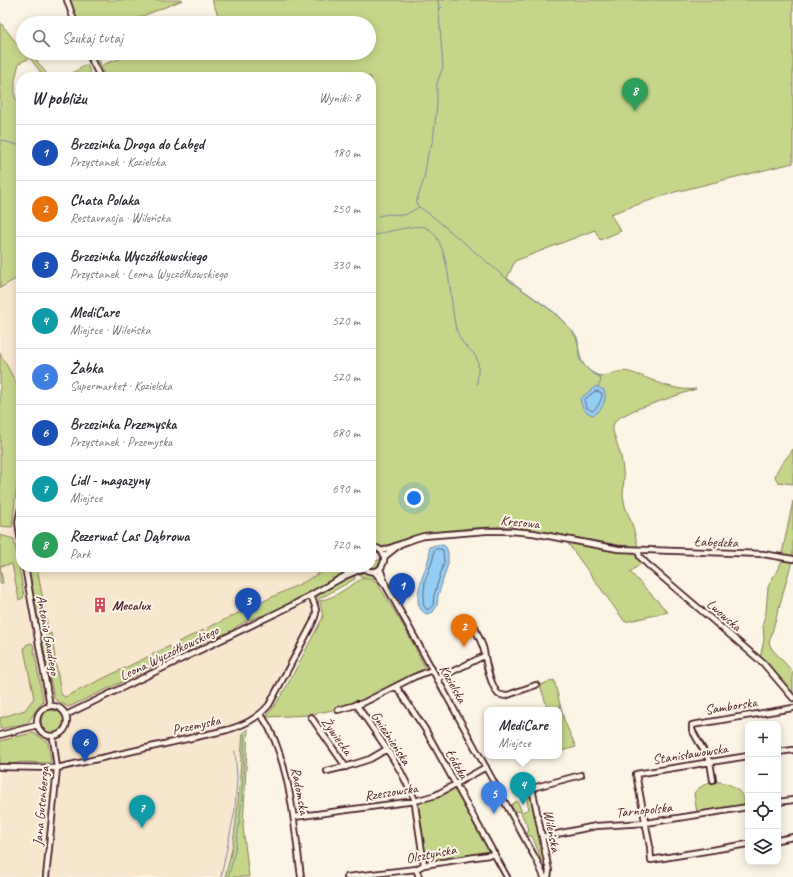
<!DOCTYPE html>
<html lang="pl">
<meta charset="utf-8">
<style>
body{margin:0;font-family:Caveat,sans-serif;background:#f7f7f7;color:#2b2b33}
.controls{position:absolute;right:12px;bottom:12px;display:grid;overflow:hidden;border-radius:8px;box-shadow:0 2px 10px #0003}
.controls button{width:36px;height:36px;display:grid;place-items:center;padding:0;border:0;border-bottom:1px solid #e1e1e2;background:#fff;color:#2b2b33;font:20px sans-serif}
.you{position:absolute;left:414px;top:498px;width:14px;height:14px;margin:-10px;border:3px solid #fff;border-radius:50%;background:#1a73e8;box-shadow:0 0 0 6px #1a73e833}
.badge{display:grid;place-items:center;width:26px;height:26px;border-radius:50%;background:#d1495b;color:#fff;font-size:13px;font-weight:700}
.pin{position:absolute;translate:-50% -33px;filter:drop-shadow(0 1px 2px #0008)}
.pin::after{content:'';position:absolute;top:21px;width:14px;height:12px;background:inherit;clip-path:polygon(0 0,100% 0,50% 100%)}
.popup{position:absolute;left:484px;top:707px;width:78px;height:52px;box-sizing:border-box;display:grid;place-content:center;border-radius:8px;background:#fff;filter:drop-shadow(0 1px 3px #0005);font-size:13px;white-space:nowrap;color:#7c7c81}
.popup b{font-size:15px;color:#2b2b33}
.popup::after{content:'';position:absolute;left:50%;top:100%;margin-left:-8px;border:8px solid transparent;border-top-color:#fff}
.list{margin:0;padding:0;list-style:none}
h2{display:flex;justify-content:space-between;align-items:center;height:52px;margin:0;padding:0 16px;font-size:17px}
h2 small{font-size:13px;font-weight:400;color:#7c7c81}
.list li{display:grid;grid-template-columns:26px 1fr auto;gap:12px;align-items:center;box-sizing:border-box;height:56px;padding:0 16px;border-top:1px solid #e1e1e2}
.list b{display:block;font-size:15px;white-space:nowrap}
.list p{margin:0;font-size:13px;white-space:nowrap;color:#7c7c81}
.list em{font-size:13px;font-style:normal;color:#7c7c81}
.icon{flex:none;width:22px;height:22px;fill:none;stroke:currentColor;stroke-width:2;stroke-linecap:round;stroke-linejoin:round}
.map{position:relative;flex:none;width:793px;height:877px;overflow:hidden}
.search{position:absolute;background:#fff;box-shadow:0 2px 10px #0003;left:16px;top:16px;width:360px;height:44px;display:flex;align-items:center;gap:10px;box-sizing:border-box;padding:0 14px;border-radius:22px;color:#7c7c81;font-size:15px}
.panel{position:absolute;background:#fff;box-shadow:0 2px 10px #0003;left:16px;top:72px;width:360px;height:500px;border-radius:16px}
.map>svg:first-child{display:block}
</style>
<div class="map">
<svg width="793" height="877" viewBox="0 0 793 877">
<rect width="100%" height="100%" fill="#fcf5e5"/>
<filter id="ink" filterUnits="userSpaceOnUse"><feTurbulence type="fractalNoise" baseFrequency=".025" numOctaves="2"/><feDisplacementMap in="SourceGraphic" scale="8" xChannelSelector="R" yChannelSelector="G"/><feConvolveMatrix kernelMatrix="1 2 1 2 8 2 1 2 1" color-interpolation-filters="sRGB"/></filter>
<g filter="url(#ink)">
<path fill="#f8e7cf" d="M21,277V392L0,353V289Z
M21,451V567H332L310,596L315,609L313,615L267,703L251,717L238,723L243,732L238,813L231,856L225,877H0V526H12Z"/>
<path fill="#c5d68a" stroke="#887a5a" d="M67,0H183L125,23H75Z
M212,0H793V163L675,192L610,214L621,231L600,240L595,230L515,261L507,278C529,296 553,308 571,330C584,344 573,358 591,372C605,382 615,368 629,372C652,378 671,392 696,389L634,410L617,419L613,425V431L621,456L624,478L623,495L625,506L633,527L638,547L618,545L512,526L471,528L428,533L409,538L385,548L371,544V77H106L100,67L107,63L138,53H369V23H221Z
M0,22L18,45L23,46V53H31L49,77H44L30,58L19,63L15,80V97L21,106V276L0,288Z
M91,53H96L101,65L97,66Z
M87,64L92,77H66Z
M0,353L21,392V451L12,527L0,526Z
M793,449V484L778,482L775,477C778,465 787,459 793,449Z
M793,501V556L782,554Z
M0,535L14,539L24,595L23,598L19,600L12,564L0,566L3,583H0Z
M567,542L605,550L633,553L642,563L630,572L668,612L625,622Z
M382,559C380,567 375,570 367,567H371V562Z
M783,559L792,561L769,643L772,649L793,672V695L760,658L764,640L763,623L766,612L768,587Z
M29,567H37L48,629H44L39,627Z
M330,567L351,568L333,580L272,612L249,620L237,626L230,633L213,640L207,628L304,582Z
M358,572L370,573L377,578C372,579 365,578 360,576Z
M354,574L355,579L319,599L318,605L316,600L318,595Z
M363,578L376,581L406,630L427,671L364,701L337,709L309,715L267,717L266,716L274,707L288,684L323,617L320,601L334,596Z
M204,630L209,639L186,652L182,650L178,642Z
M51,633L61,694L65,697L170,646L173,654L172,658L69,707L57,701L54,698L42,640L44,637Z
M30,643L33,644L43,700L42,703L35,711L28,723L0,729V718L25,710L34,698L24,649L26,645Z
M554,680L564,720L576,747L562,751L559,743V710H548L540,685Z
M41 722a12 12 0 1 1 24 0a12 12 0 1 1-24 0Z
M248,729L243,827L249,877H225C239,830 239,780 243,732Z
M32,733L36,734L48,743L51,760L50,763L20,762L11,765H0V741Z
M711,781C728,782 742,787 745,805L697,813L694,793L699,788Z
M452,790L457,791L490,853L437,861L428,858L424,854L417,803Z
M526,796L531,797L533,799L544,862L540,861L539,853L532,836H528L527,833L529,830L520,811L515,812L511,805L517,801L522,812L529,809Z"/>
<path fill="#93cdf3" stroke="#7687a3" d="M596,386L604,390C608,399 602,411 593,415C584,412 582,408 580,399Z
M436,545H443L446,547L448,552V564L438,596L437,606L433,612L427,614C407,607 426,570 429,557C430,553 429,550 429,547Z"/>
<g fill="none" stroke-linecap="round" stroke-linejoin="round">
<path stroke="#67657b" stroke-width="1" d="M596,391L602,393C602,400 598,408 592,411L586,407L584,400Z
M436,549H441L443,550L444,563L434,595L433,605L430,608L427,610L423,604L425,581L433,559L434,551Z"/>
<path stroke="#7687a3" stroke-width="1" d="M438,10L442,7
M0,140L21,146
M419,207L416,203L424,179L428,153L433,141L437,105V83L443,67L438,0
M371,212L372,214
M378,216L389,214L405,215L419,207L431,215L507,279L554,312L572,330L577,337L578,342L579,357L582,363L590,371L600,377L601,381L598,387
M371,236C382,233 416,224 425,227C450,236 450,302 455,324C456,330 460,339 463,343C468,349 477,354 478,363C479,369 477,377 477,384
M221,877L235,810L237,777L235,751
M228,877C243,831 242,781 245,734"/>
<defs>
<path id="minor" d="M67,0L75,23
M88,53L100,77
M21,508L18,522L21,543
M638,550L640,557L648,565L763,663L793,698
M382,551L414,539L424,536L486,531H510L533,533L618,549L763,554L793,559
M384,557L398,546
M25,567L50,706
M363,567C381,584 396,548 371,547
M380,569L386,585
M374,571L386,586L409,627L537,861L544,877
M346,575L355,567
M465,628L471,625L475,627C477,635 483,644 484,651C486,664 490,683 498,694L505,696L536,685
M437,679L484,656
M396,686L425,729L507,877
M356,704L387,749L401,772L414,798L424,865
M37 721a15 15 0 1 1 30 0a15 15 0 1 1-30 0Z
M338,710L363,703L414,677L432,670
M260,714C268,723 270,730 275,741C292,784 295,831 301,877
M66,715L293,605L345,576L364,568
M311,717L346,767
M0,735L38,725
M778,752L793,750
M748,756L636,774L650,847L651,860L748,844
M0,767L57,768L227,730C244,725 257,719 269,705L310,628C318,613 318,611 311,596
M327,771L348,766L370,759L387,749
M713,780L710,762L692,730V725L793,708
M778,802L793,800
M294,817L415,801L436,795L486,767
M542,837L596,826L646,823L748,807
M778,840L793,837
M416,869L419,877
M46,877L56,779L57,768L53,737
M347,877L416,869L424,865L495,854
M548,877L549,871L532,788L581,775"/>
</defs>
<use href="#minor" stroke="#4a1f2b" stroke-width="8"/>
<use href="#minor" stroke="#fcf5e5" stroke-width="4.5"/>
</g>
</g>
<defs>
<symbol id="building-bare" viewBox="-9 -9 18 18"><path d="M-4-6H4V6H1V3H-1V6H-4ZM-2.5-4.3h1.7v1.8h-1.7ZM.8-4.3h1.7v1.8H.8ZM-2.5-1h1.7V.8h-1.7ZM.8-1h1.7V.8H.8Z" fill="#d1495b" stroke="#fcf5e5" stroke-width="2.5" paint-order="stroke"/></symbol>
</defs>
<g fill-rule="evenodd">
<use href="#building-bare" x="89" y="594" width="22" height="22"/>
</g>
<g text-anchor="middle" dominant-baseline="central" stroke-width="4" stroke-linejoin="round" paint-order="stroke">
<g font-size="14" fill="#4a1f2b" stroke="#fcf5e5">
<text transform="translate(520 522) rotate(6)">Kresowa</text>
<text transform="translate(716 542) rotate(2)">Łabędzka</text>
<text transform="translate(724 615) rotate(41)">Lwowska</text>
<text transform="translate(48 635) rotate(80)">Antonio Gaudiego</text>
<text transform="translate(169 653) rotate(-26)">Leona Wyczółkowskiego</text>
<text transform="translate(453 684) rotate(61)">Kozielska</text>
<text transform="translate(731 706) rotate(-9)">Samborska</text>
<text transform="translate(196 725) rotate(-12)">Przemyska</text>
<text transform="translate(337 736) rotate(55)">Żywiecka</text>
<text transform="translate(391 738) rotate(57)">Gnieźnieńska</text>
<text transform="translate(690 754) rotate(-9)">Stanisławowska</text>
<text transform="translate(457 764) rotate(61)">Łódzka</text>
<text transform="translate(300 791) rotate(79)">Radomska</text>
<text transform="translate(391 792) rotate(-9)">Rzeszowska</text>
<text transform="translate(41 806) rotate(-85)">Jana Gutenberga</text>
<text transform="translate(644 810) rotate(-6)">Tarnopolska</text>
<text transform="translate(552 831) rotate(79)">Wileńska</text>
<text transform="translate(431 854) rotate(-11)">Olsztyńska</text>
</g>
<g font-size="14" font-weight="bold" fill="#4a1f2b" stroke="#fcf5e5" text-anchor="start">
<text x="112" y="605">Mecalux</text>
</g>
</g>
</svg>
<div class="controls">
<button>+</button>
<button>−</button>
<button><svg class="icon" aria-label="locate" viewBox="0 0 24 24"><circle cx="12" cy="12" r="6"/><path d="M12 2v4M12 18v4M2 12h4M18 12h4"/></svg></button>
<button><svg class="icon" aria-label="layers" viewBox="0 0 24 24"><path d="M12 4l9 5-9 5-9-5zM3 14l9 5 9-5"/></svg></button>
</div>
<div class="you"></div>
<div class="pin badge" style="left:402px;top:606px;background:#1a4fb4">1</div>
<div class="pin badge" style="left:464px;top:647px;background:#e8710a">2</div>
<div class="pin badge" style="left:248px;top:621px;background:#1a4fb4">3</div>
<div class="pin badge" style="left:523px;top:805px;background:#0f9aa8">4</div>
<div class="popup"><b>MediCare</b>Miejsce</div>
<div class="pin badge" style="left:494px;top:814px;background:#3f7fe0">5</div>
<div class="pin badge" style="left:85px;top:762px;background:#1a4fb4">6</div>
<div class="pin badge" style="left:142px;top:828px;background:#0f9aa8">7</div>
<div class="pin badge" style="left:635px;top:111px;background:#2e9e5b">8</div>
<div class="search"><svg class="icon" aria-label="search" viewBox="0 0 24 24"><circle cx="10" cy="10" r="6"/><path d="M15 15l6 6"/></svg>Szukaj tutaj</div>
<section class="panel">
<h2>W pobliżu<small>Wyniki: 8</small></h2>
<ul class="list">
<li><span class="badge" style="background:#1a4fb4">1</span><div><b>Brzezinka Droga do Łabęd</b><p>Przystanek · Kozielska</p></div><em>180 m</em></li>
<li><span class="badge" style="background:#e8710a">2</span><div><b>Chata Polaka</b><p>Restauracja · Wileńska</p></div><em>250 m</em></li>
<li><span class="badge" style="background:#1a4fb4">3</span><div><b>Brzezinka Wyczółkowskiego</b><p>Przystanek · Leona Wyczółkowskiego</p></div><em>330 m</em></li>
<li><span class="badge" style="background:#0f9aa8">4</span><div><b>MediCare</b><p>Miejsce · Wileńska</p></div><em>520 m</em></li>
<li><span class="badge" style="background:#3f7fe0">5</span><div><b>Żabka</b><p>Supermarket · Kozielska</p></div><em>520 m</em></li>
<li><span class="badge" style="background:#1a4fb4">6</span><div><b>Brzezinka Przemyska</b><p>Przystanek · Przemyska</p></div><em>680 m</em></li>
<li><span class="badge" style="background:#0f9aa8">7</span><div><b>Lidl - magazyny</b><p>Miejsce</p></div><em>690 m</em></li>
<li><span class="badge" style="background:#2e9e5b">8</span><div><b>Rezerwat Las Dąbrowa</b><p>Park</p></div><em>720 m</em></li>
</ul>
</section>
</div>
